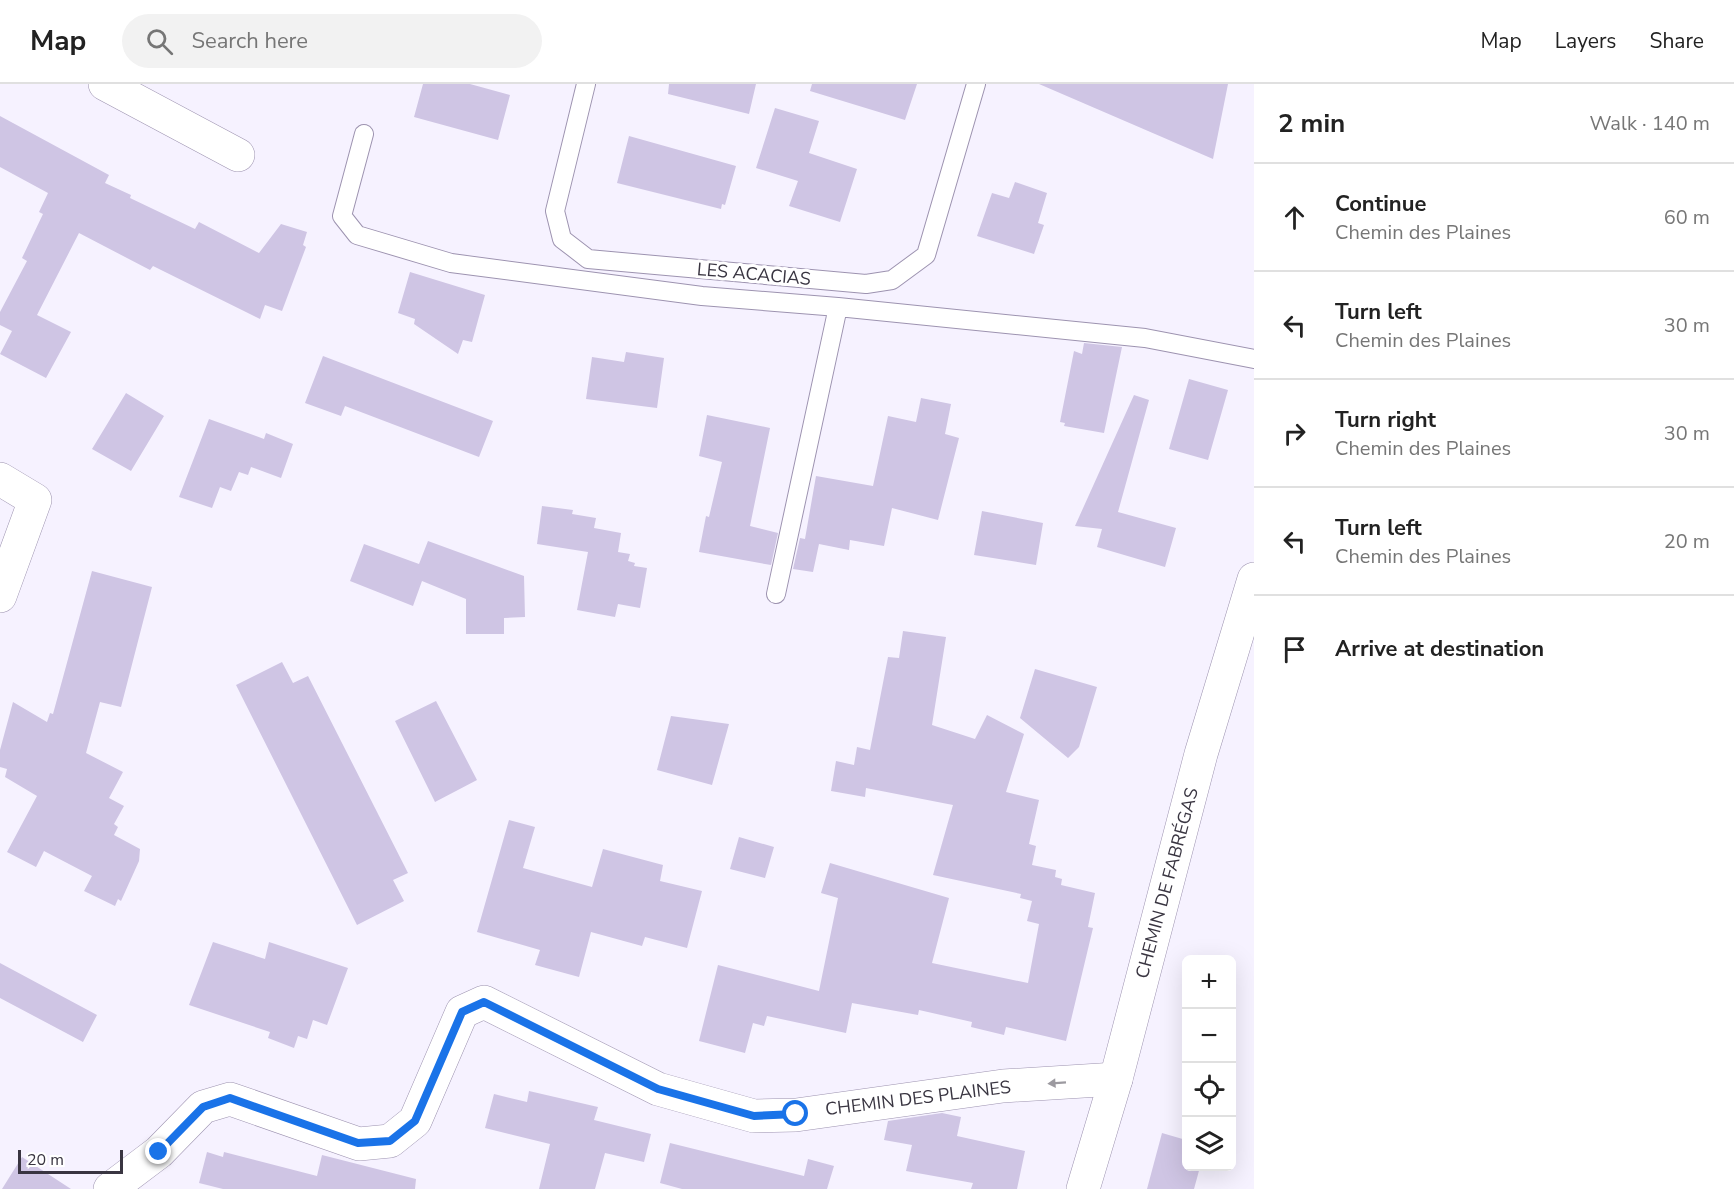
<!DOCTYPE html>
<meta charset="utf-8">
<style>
body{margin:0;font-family:"Nunito Sans",sans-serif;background:#f2f2f2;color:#222}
.controls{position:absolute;right:18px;bottom:18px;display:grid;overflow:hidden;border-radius:9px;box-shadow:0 6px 24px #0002}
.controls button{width:54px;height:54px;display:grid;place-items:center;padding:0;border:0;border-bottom:2px solid #e0e0e0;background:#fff;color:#222;font:30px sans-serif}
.scale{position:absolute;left:18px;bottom:15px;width:105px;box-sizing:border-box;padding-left:6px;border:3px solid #393541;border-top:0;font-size:16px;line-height:21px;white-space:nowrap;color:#393541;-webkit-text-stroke:4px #fff;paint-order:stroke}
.stop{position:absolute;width:18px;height:18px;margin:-14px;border:4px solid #1a73e8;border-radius:50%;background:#fff}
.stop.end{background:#1a73e8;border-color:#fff;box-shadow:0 2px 6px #0008}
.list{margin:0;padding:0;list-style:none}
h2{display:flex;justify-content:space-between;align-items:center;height:78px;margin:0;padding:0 24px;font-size:26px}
h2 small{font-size:20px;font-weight:400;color:#767676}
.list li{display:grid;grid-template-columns:39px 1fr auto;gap:18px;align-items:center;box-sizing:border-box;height:108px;padding:0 24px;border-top:2px solid #e0e0e0}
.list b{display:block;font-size:22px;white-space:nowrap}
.list p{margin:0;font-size:20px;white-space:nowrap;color:#767676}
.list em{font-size:20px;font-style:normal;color:#767676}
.icon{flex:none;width:33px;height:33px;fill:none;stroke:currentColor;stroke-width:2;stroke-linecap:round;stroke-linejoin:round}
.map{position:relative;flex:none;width:1254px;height:1105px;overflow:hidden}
header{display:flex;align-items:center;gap:36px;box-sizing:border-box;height:84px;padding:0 30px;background:#fff;border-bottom:2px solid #e0e0e0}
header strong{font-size:28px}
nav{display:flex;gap:33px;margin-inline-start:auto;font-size:21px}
.search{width:420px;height:54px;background:#f2f2f2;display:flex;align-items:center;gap:15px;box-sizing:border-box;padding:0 21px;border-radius:33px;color:#767676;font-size:22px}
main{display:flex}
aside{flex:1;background:#fff}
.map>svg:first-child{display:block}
</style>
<header>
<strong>Map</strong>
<div class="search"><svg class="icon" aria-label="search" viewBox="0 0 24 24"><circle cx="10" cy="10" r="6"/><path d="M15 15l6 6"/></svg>Search here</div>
<nav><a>Map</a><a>Layers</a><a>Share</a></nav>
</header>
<main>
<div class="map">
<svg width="1254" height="1105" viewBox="0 0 1254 1105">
<rect width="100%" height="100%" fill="#f6f2ff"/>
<path fill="#cfc5e4" d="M423,0H470L510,11L498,56L414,33Z
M669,0H756L749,30L668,10Z
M812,0H917L905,36L810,7Z
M1039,0H1228L1213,75Z
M775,24L819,37L809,69L857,85L840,138L789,122L798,97L756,84Z
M0,32L109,91L105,99L131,111L130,114L195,145L199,138L259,169L281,140L307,148L303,161L306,163L282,227L265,221L260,235L153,182L150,186L79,149L37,231L71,248L46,294L0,270L12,247L0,241V228L27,177L22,174L43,130L39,128L48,109L0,83Z
M629,52L736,82L725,121L722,120L721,125L617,99Z
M1015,98L1047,109L1038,139L1044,141L1034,170L977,152L992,109L1009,114Z
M410,188L485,211L472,258L463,256L458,270L414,240L415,235L398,229Z
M1084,259L1122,263L1104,349L1064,342L1065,339L1060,338L1074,267L1082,270Z
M626,268L664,274L657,324L586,315L592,273L624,278Z
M323,272L493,337L479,373L345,322L341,332L305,319Z
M1189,295L1228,306L1208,376L1169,365Z
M126,309L164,332L131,387L92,365Z
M1134,311L1149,316L1118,428L1176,444L1165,483L1097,463L1102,445L1075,442Z
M921,314L951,320L945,350L959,354L938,436L892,424L884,462L850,456L849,466L819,460L813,488L793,485L800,454L805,455L816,392L873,402L888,332L916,338Z
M707,331L770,344L750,442L778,449L771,481L699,468L706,432L709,433L722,378L699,372Z
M209,335L264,355L266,349L293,360L281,394L251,383L248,391L239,388L231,407L220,403L212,424L179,413Z
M542,422L573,426L572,430L596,434L594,444L621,449L618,468L630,470L628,477L635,479L634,482L647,484L640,524L618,520L615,533L577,526L588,468L537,460Z
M982,427L1043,439L1036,481L974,471Z
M428,457L524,492L525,533L504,534V550H466V515L422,497L413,522L350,497L364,460L419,480Z
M92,487L152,503L121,623L100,618L86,669L123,688L109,714L124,722L114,740L118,743L114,751L140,765L139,777L121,817L118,815L115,822L84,807L92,792L44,767L36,783L7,768L37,712L5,693L7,685L0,683V666L13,618L47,638L50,629L53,630Z
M903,547L946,553L932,641L975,655L987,631L1024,650L1006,708L1039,716L1029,760L1036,762L1032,781L1056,786L1055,793L1062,795L1061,801L1095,809L1088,843L1093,844L1066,957L1006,943L1004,951L971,943L972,938L919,926L918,931L852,919L846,949L767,932L764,942L753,939L745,969L699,957L718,881L819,907L838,814L821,809L830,779L949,814L932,879L1028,899L1039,840L1027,837L1032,817L1020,814L1021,810L933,791L953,721L866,704L865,713L831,707L836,677L854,681L857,663L870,666L888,573L899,574Z
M282,578L293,599L308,592L408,789L393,796L404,817L357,841L236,601Z
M1035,585L1097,603L1079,663L1068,674L1020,634Z
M436,617L477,696L435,718L395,637Z
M671,632L729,640L712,701L657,686Z
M509,736L535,743L523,784L592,803L603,765L663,781L660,797L702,807L687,864L645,853L642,862L591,848L579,893L535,881L540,866L477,848Z
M739,753L774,763L765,794L730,785Z
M213,858L265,875L269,858L348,884L327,941L313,936L307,955L298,952L294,964L268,954L270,948L189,921Z
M0,879L97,931L83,958L0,914Z
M529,1007L598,1023L594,1036L651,1050L644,1078L605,1069L595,1105H539L550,1060L485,1044L494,1010L527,1018Z
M942,1029L961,1033L957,1052L1025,1067L1017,1105H971L973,1099L906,1087L912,1061L884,1056L888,1037Z
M1162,1049L1186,1056V1083H1200L1194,1105H1147Z
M670,1059L804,1092L808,1075L834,1082L827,1105H682L660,1099Z
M207,1068L223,1073L224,1068L317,1092L322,1071L416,1095L415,1105H223L199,1099Z
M22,1073L71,1105H2Z"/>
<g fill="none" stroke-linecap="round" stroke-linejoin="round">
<defs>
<path id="lane" d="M586,0L555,127L562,155L588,175L866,200L892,196L926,171L976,0
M364,50L342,132L357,151L451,179L702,212L838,223
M776,510L838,223L1145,254L1254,275"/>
<path id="street" d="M105,0L238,71
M0,395L35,416L0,512
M110,1105L159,1068L203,1023L230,1015L359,1060L390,1057L415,1037L462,928L484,918L658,1005L754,1032L796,1031L1003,1002L1116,995"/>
<path id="secondary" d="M1083,1105L1116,995L1201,670L1254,495"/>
</defs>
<use href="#lane" stroke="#9d93b0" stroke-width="20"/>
<use href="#street" stroke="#9d93b0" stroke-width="34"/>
<use href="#secondary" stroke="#9d93b0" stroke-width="34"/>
<use href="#lane" stroke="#fff" stroke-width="18"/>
<use href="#street" stroke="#fff" stroke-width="33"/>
<use href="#secondary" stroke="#fff" stroke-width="33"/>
</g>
<defs><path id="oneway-solid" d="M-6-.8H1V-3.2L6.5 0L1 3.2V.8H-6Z" transform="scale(1.5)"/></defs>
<use fill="#9c9aa0" href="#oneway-solid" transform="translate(1057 999) rotate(176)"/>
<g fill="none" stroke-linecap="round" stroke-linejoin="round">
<path stroke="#1a73e8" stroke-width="8" d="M159,1068L203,1023L230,1014L358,1059L390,1057L415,1037L462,928L484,918L658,1005L754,1032L796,1030"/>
</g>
<g text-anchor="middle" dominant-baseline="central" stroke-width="6" stroke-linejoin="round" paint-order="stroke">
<g font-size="18" fill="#393541" stroke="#fff">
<text transform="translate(754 190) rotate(5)">LES ACACIAS</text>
<text transform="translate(1167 799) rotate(-75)">CHEMIN DE FABRÉGAS</text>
<text transform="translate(918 1014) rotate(-7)">CHEMIN DES PLAINES</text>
</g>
</g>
</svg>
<div class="controls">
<button>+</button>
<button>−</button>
<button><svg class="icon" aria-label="locate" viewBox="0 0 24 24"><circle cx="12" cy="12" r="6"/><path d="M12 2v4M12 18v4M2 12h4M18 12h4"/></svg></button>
<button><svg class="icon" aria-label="layers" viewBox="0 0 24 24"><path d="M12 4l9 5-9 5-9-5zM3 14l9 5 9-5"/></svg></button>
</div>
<div class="scale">20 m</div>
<div class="stop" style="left:796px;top:1030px"></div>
<div class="stop end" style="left:159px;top:1068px"></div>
</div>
<aside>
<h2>2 min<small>Walk · 140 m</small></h2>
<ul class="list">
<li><svg class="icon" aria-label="ahead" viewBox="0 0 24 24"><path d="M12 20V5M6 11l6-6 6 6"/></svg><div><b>Continue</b><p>Chemin des Plaines</p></div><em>60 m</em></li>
<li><svg class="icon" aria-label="left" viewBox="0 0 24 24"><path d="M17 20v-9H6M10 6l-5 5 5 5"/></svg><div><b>Turn left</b><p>Chemin des Plaines</p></div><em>30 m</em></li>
<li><svg class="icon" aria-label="right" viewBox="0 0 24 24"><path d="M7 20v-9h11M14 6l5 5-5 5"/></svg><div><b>Turn right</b><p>Chemin des Plaines</p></div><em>30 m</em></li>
<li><svg class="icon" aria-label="left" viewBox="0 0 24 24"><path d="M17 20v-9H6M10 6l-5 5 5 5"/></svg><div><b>Turn left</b><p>Chemin des Plaines</p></div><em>20 m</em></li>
<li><svg class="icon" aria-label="arrive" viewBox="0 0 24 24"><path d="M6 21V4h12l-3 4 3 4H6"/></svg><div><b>Arrive at destination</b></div></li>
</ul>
</aside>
</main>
